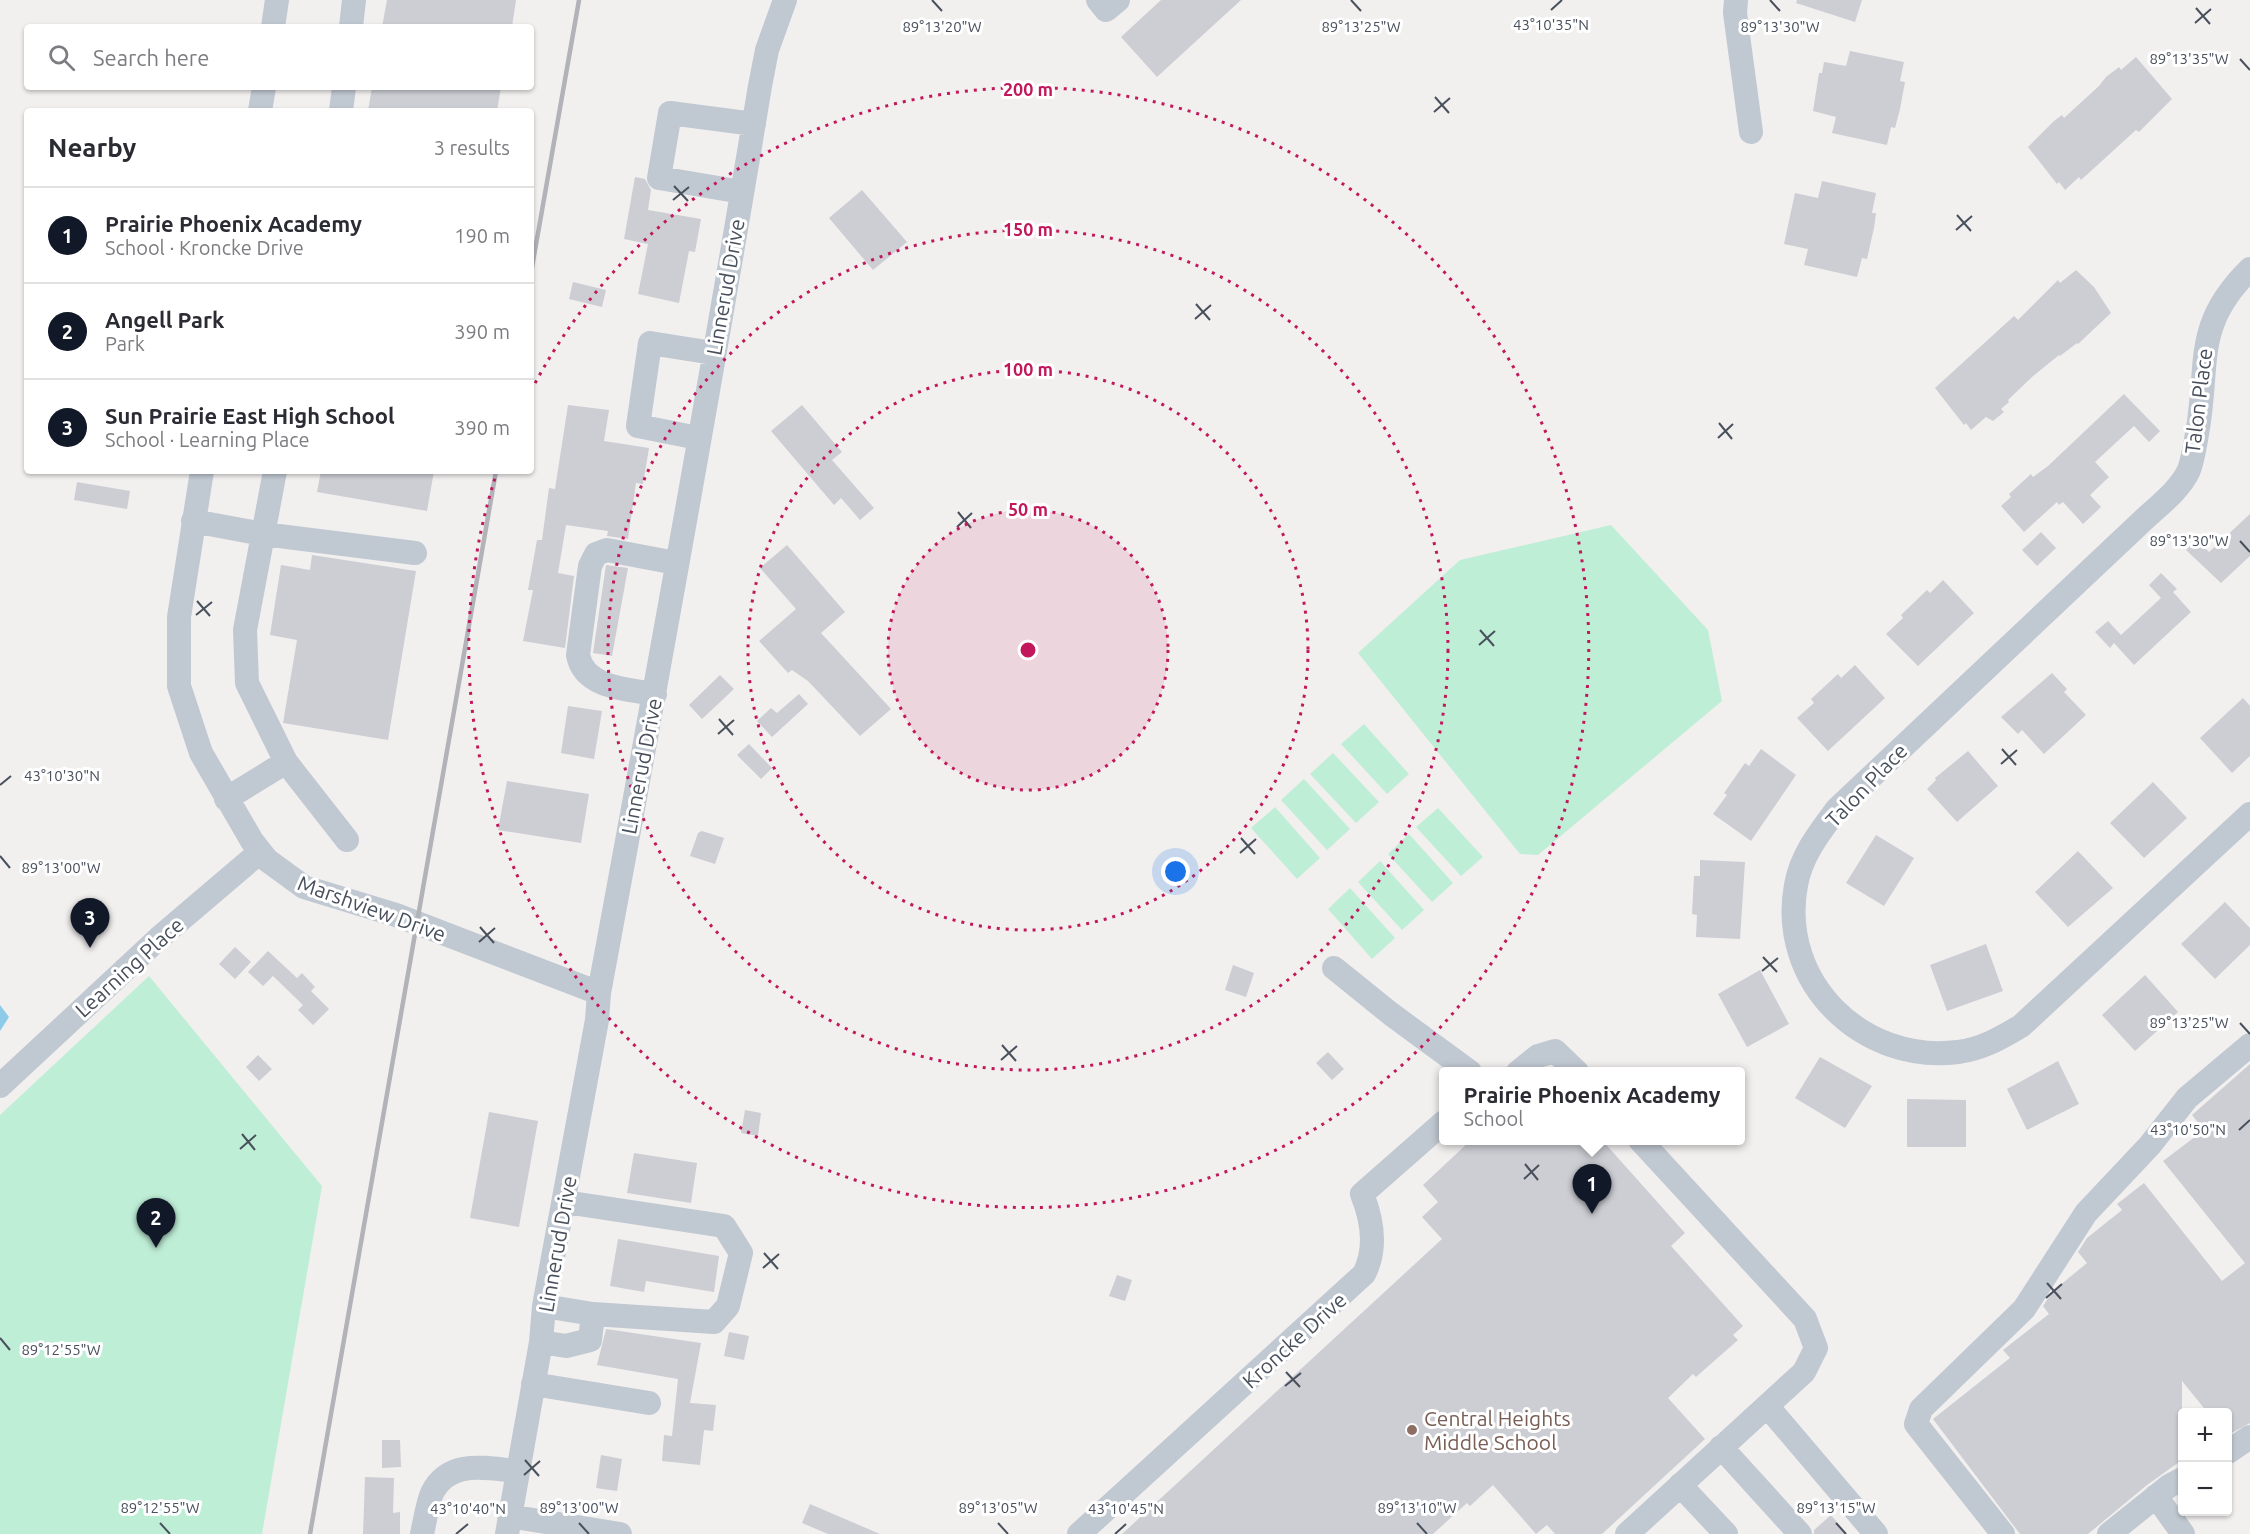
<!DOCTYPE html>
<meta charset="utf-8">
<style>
body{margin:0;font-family:Ubuntu,sans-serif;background:#f2f2f3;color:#2b2b33}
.controls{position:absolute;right:18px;bottom:18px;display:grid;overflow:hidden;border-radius:6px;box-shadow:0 2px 4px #0004}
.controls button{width:54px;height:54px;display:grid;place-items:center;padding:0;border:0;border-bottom:2px solid #e1e1e2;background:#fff;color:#2b2b33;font:30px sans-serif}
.you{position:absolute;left:1176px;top:872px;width:21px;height:21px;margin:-15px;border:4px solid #fff;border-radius:50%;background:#1a73e8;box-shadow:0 0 0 9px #1a73e833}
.badge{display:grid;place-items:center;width:39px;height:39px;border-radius:50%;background:#111827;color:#fff;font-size:20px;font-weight:700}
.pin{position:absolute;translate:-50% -50px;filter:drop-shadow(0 2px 3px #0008)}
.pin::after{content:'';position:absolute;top:32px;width:21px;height:18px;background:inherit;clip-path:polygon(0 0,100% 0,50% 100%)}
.popup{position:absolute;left:1439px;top:1067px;width:306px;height:78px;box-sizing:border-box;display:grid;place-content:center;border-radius:6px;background:#fff;filter:drop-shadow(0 2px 4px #0005);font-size:20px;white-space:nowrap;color:#7c7c81}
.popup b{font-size:22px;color:#2b2b33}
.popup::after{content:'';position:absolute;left:50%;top:100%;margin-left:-12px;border:12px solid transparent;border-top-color:#fff}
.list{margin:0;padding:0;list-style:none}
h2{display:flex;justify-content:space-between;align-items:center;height:78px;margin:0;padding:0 24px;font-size:26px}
h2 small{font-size:20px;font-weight:400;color:#7c7c81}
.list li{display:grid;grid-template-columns:39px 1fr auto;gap:18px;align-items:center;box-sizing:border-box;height:96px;padding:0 24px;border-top:2px solid #e1e1e2}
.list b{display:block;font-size:22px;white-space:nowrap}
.list p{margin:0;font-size:20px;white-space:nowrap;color:#7c7c81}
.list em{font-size:20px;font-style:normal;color:#7c7c81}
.icon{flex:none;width:33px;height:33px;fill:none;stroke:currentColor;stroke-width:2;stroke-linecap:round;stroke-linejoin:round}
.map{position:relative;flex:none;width:2250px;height:1534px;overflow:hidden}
.search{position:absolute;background:#fff;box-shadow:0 2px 4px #0004;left:24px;top:24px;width:510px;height:66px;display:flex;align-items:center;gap:15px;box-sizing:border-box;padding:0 21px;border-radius:6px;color:#7c7c81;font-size:22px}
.panel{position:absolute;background:#fff;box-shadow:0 2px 4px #0004;left:24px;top:108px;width:510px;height:366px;border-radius:6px}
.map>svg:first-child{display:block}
</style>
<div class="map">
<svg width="2250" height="1534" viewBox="0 0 2250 1534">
<rect width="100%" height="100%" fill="#f2efef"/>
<path fill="#bfeed7" d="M1611,525L1708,630L1722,701L1538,855L1520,854L1358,653L1460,560Z
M1364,724L1409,774L1387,794L1341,744Z
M1333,753L1379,802L1356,823L1310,774Z
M1304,779L1350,829L1327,850L1281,800Z
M1275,807L1320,858L1297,879L1251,828Z
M1438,808L1483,857L1461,876L1416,827Z
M1409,834L1453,883L1432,902L1388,854Z
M1380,861L1424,910L1402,930L1358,882Z
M1350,888L1395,938L1372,959L1328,909Z
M149,976L322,1186L262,1534H0V1115Z"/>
<path fill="#8dcbe9" d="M0,1005L9,1017L0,1031Z"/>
<path fill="#ccced4" d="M387,0H516L512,27H382Z
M1161,0H1241L1157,77L1121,37Z
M1797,0H1862L1855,22L1796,3Z
M1850,51L1904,62L1900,81L1905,82L1900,109L1895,128L1891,127L1887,145L1832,133L1836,117L1813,111L1819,73H1822L1824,62L1846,66Z
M2136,57L2172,99L2139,132L2136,130L2081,180L2079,177L2065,190L2059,182L2057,184L2028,147L2054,121L2062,115L2064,118L2099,86L2106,77L2119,67L2121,70Z
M372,87H501L497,111H368Z
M635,177L645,179L651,190L648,210L701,219L695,252L689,251L679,303L638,294L648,244L624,239Z
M1822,181L1876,193L1872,213H1876L1874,228L1867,259L1862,258L1857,277L1804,265L1808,249L1784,244L1795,193L1818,198Z
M862,190L907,242L873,270L829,218Z
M2076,270L2094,287L2111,313L2078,344L2077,343L2060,356L2059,355L2032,377L2008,400L2009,402L2001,409L2004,412L1993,421L1986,417L1971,430L1966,423L1964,425L1935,388L2014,316L2018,320L2058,280L2060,283Z
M573,282L606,290L602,307L569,299Z
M2124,394L2160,431L2149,442L2134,426L2095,462L2109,477L2090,495L2101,507L2083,524L2063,502L2059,505L2057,502L2024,532L2001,506L2011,497L2009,494L2031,474L2033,477L2048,466Z
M568,405L609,410L604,441L649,448L643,484L636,483L628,539L607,536L608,531L566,525L558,573L574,576L565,648L523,641L533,590H528L537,540H542L549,488L555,489Z
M802,405L842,452L832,460L874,508L860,520L841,498L834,505L771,431Z
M321,471H434L427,511L317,492Z
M77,482L130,491L127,509L74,500Z
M2250,514V556L2221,583L2186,550L2197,539L2209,552Z
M2041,532L2056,548L2037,566L2022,550Z
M787,545L845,612L821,633L891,709L860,736L808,681L792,670L788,673L759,641L796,609L760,568Z
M312,555L416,571L388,740L283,723L297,640L270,635L281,565L310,570Z
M606,565L628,568L612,656L593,653Z
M2161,573L2177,589L2173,592L2191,612L2134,665L2114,643L2110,648L2095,632L2108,621L2121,635L2161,598L2149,585Z
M1943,580L1974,613L1918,666L1886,634L1903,618L1901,615L1927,590L1930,593Z
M1855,665L1885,698L1828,751L1797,718L1814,703L1811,699L1838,674L1841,678Z
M2052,673L2067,689L2064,692L2086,715L2044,754L2022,730L2018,734L2001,717Z
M720,675L734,689L702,719L689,705Z
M799,694L808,704L772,737L757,721L771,708L777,713Z
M2243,698L2250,706V756L2232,773L2200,738Z
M568,706L602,711L594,759L561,753Z
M749,744L772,768L761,779L737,755Z
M1761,749L1796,775L1751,841L1713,814L1727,795L1724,793L1745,763L1749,766Z
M1968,751L1998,786L1957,822L1927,789L1936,780L1935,778Z
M507,781L589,794L581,843L498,830Z
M2153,782L2187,818L2144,858L2110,823Z
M702,831L724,838L715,864L690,856L698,833Z
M1876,835L1914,858L1884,906L1846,883Z
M2078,851L2113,888L2068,927L2035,892Z
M1700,860L1745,862L1740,939L1696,937L1697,915L1692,914L1694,876H1700Z
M2225,902L2250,928V945L2215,979L2181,944Z
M1986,944L2003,991L1947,1011L1930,965Z
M235,947L251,962L235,979L219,964Z
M268,951L297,978L302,973L315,987L311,991L329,1009L313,1025L298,1010L303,1005L273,976L263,986L248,972Z
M1233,965L1254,973L1246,997L1225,990Z
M1760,970L1789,1024L1747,1047L1718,994Z
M2145,975L2178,1012L2135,1051L2102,1015Z
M1328,1052L1344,1069L1332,1080L1316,1063Z
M258,1055L272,1069L259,1081L246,1067Z
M1820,1057L1872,1086L1845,1128L1795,1098Z
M2058,1061L2079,1104L2027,1130L2007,1089Z
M2250,1064V1423L2228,1435V1413H2208L2182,1381V1460L2147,1485L2088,1534H2020L1933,1419L2010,1358L2003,1350L2049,1314L2043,1306L2053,1291L2087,1263L2078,1252L2087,1238L2122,1210L2117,1204L2144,1183L2222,1281L2245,1263L2163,1161L2204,1130L2192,1115Z
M1907,1099L1966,1100V1147H1907Z
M745,1110L761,1113L758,1136L741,1133Z
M489,1112L538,1121L519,1227L470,1218Z
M1471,1140H1602L1685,1233L1671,1246L1743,1326L1733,1335L1738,1340L1696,1377L1693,1374L1668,1398L1705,1439L1602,1534H1555L1547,1525L1536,1534L1493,1485L1470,1506L1467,1503L1433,1534H1122L1442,1239L1422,1217L1438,1202L1423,1185Z
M634,1153L697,1163L691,1203L627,1193Z
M618,1239L719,1256L714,1292L646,1281L644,1292L610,1286Z
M1117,1275L1132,1280L1125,1301L1109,1296Z
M606,1329L701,1343L690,1403L716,1405L713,1431L704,1430L700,1465L662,1461L664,1435L672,1436L678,1379L597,1365Z
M729,1332L749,1336L744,1360L724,1356Z
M382,1440H400L401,1467L382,1468Z
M601,1455L622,1459L617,1491L596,1488Z
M365,1477L394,1478L393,1513L400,1512V1534H363Z
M810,1504L880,1534H828L802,1523Z
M1831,1515L1847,1534H1814V1530Z"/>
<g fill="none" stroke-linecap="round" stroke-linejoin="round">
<path stroke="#c0c8d1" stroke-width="24" d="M1098,0L1106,10L1118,0
M1736,0L1735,13L1751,132
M273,27L277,0
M351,27L354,0
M260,111L264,87
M341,111L344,87
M742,192L659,178L670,113L754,124
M2250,269C2192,326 2210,363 2197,434C2195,445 2193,459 2189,470C2179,492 2153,510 2136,527L1837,809C1819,833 1801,856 1796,885C1778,982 1862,1064 1958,1052C1982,1049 2001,1038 2021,1026L2250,814
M698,438L638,426L650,343L713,353
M202,471L179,617V686L201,753L252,841L267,860L304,887L396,915L599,993
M193,521L263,534L415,553
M655,694C627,689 584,688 578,655L590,566L596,554L607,550L676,563
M286,762L347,840
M226,799L286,762L247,683L245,630L275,471
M1334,968L1391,1014L1470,1072
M1518,1072L1538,1056L1555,1051L1577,1072
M0,1086L159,938L260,852
M544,1306L593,1314L714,1322L728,1306L741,1253L724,1226L565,1202
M541,1342L566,1346L590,1340L593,1314
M533,1384L649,1403
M1768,1407L1876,1534
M1721,1447L1800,1534
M2228,1452L2250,1437
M1680,1485L1726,1534
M2156,1496L2183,1534
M509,1516L620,1534
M422,1534C425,1521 427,1505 432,1493C449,1459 486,1468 516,1471
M507,1534L541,1342L544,1306L597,1020L599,993C655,691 710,389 760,86L767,50L785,0
M1079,1534L1364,1274C1377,1249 1372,1219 1362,1194L1444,1122
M1627,1534L1804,1372L1816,1348L1805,1319L1640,1140
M2003,1534L1916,1424L1921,1409L2024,1309L2086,1213L2150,1145L2187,1098L2250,1045
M2109,1534L2169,1486L2182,1479"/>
<path stroke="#b1b3b9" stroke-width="4.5" d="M531,273L579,0
M310,1534L496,471"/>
</g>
<path fill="none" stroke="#48505c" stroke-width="2" d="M932,0L942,11M1351,0L1361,11M1770,0L1780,11M2196,8L2210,24M1551,10L1562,0M2195,23L2211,9M2240,59L2250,70M1435,97L1449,113M1434,112L1450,98M674,186L688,201M673,200L689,187M1957,215L1971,231M1956,230L1972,216M1196,304L1210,320M1195,319L1211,305M1719,423L1732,439M1718,438L1733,424M958,512L971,528M957,527L972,513M2240,541L2250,552M197,601L210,616M196,615L212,602M1480,630L1494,646M1479,645L1495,631M719,719L733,735M718,734L734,720M2002,749L2016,765M2001,764L2017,750M0,785L11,776M1241,838L1255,854M1240,853L1256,839M0,856L10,868M480,927L494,943M479,942L495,928M1763,957L1777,972M1762,971L1778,958M2240,1023L2250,1034M1002,1045L1016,1061M1001,1060L1017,1046M2239,1130L2250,1120M242,1134L255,1150M240,1149L256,1135M1525,1164L1538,1180M1524,1179L1539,1165M764,1253L778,1269M763,1268L779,1254M2047,1283L2061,1299M2046,1298L2062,1284M0,1338L10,1350M1286,1372L1300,1387M1285,1386L1301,1373M525,1460L539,1476M524,1475L540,1461M160,1523L170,1534M579,1523L589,1534M998,1523L1008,1534M1417,1523L1427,1534M1836,1523L1846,1534M456,1534L468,1524M1115,1534L1126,1524"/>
<circle cx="1028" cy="650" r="140" fill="#c2185b" fill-opacity=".12"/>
<g fill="none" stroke="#c2185b" stroke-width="3" stroke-dasharray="3 6">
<circle cx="1028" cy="650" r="140"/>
<circle cx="1028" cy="650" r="280"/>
<circle cx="1028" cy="650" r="420"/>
<path d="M531 391A560 560 0 1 1 497 472"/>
</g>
<circle fill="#8d6e63" stroke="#fff" stroke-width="2" cx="1412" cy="1430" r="6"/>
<g text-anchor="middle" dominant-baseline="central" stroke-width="6" stroke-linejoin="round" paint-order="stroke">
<g font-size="21" fill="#48505c" stroke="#fff">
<text transform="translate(725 287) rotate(-80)">Linnerud Drive</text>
<text transform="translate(2198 401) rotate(-83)">Talon Place</text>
<text transform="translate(641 766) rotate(-79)">Linnerud Drive</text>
<text transform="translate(1866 785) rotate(-46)">Talon Place</text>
<text transform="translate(372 908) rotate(20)">Marshview Drive</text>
<text transform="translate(129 967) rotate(-42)">Learning Place</text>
<text transform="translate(557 1244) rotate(-80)">Linnerud Drive</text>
<text transform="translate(1294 1340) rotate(-42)">Kroncke Drive</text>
</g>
<g font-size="21" fill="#785e54" stroke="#fff" text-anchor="start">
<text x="1424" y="1418">Central Heights<tspan x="1424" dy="24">Middle School</tspan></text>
</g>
</g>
<g font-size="15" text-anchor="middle" fill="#48505c" stroke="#fff" stroke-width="6" stroke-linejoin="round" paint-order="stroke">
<text x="1551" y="30">43°10'35"N</text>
<text x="942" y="32">89°13'20"W</text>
<text x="1361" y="32">89°13'25"W</text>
<text x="1780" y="32">89°13'30"W</text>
<text x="2189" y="64">89°13'35"W</text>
<text x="2189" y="546">89°13'30"W</text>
<text x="62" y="781">43°10'30"N</text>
<text x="61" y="873">89°13'00"W</text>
<text x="2189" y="1028">89°13'25"W</text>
<text x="2188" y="1135">43°10'50"N</text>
<text x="61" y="1355">89°12'55"W</text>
<text x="160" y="1513">89°12'55"W</text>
<text x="579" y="1513">89°13'00"W</text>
<text x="998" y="1513">89°13'05"W</text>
<text x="1417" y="1513">89°13'10"W</text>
<text x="1836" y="1513">89°13'15"W</text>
<text x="468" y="1514">43°10'40"N</text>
<text x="1126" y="1514">43°10'45"N</text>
</g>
<circle cx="1028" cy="650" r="9" fill="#c2185b" stroke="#fff" stroke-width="3"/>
<g font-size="18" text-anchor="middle" font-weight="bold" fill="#c2185b" stroke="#fff" stroke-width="6" stroke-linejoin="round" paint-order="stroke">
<text x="1028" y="96">200 m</text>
<text x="1028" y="236">150 m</text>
<text x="1028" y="376">100 m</text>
<text x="1028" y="516">50 m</text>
</g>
</svg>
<div class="controls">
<button>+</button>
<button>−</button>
</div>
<div class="you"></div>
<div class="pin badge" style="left:1592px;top:1214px">1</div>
<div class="popup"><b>Prairie Phoenix Academy</b>School</div>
<div class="pin badge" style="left:156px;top:1248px">2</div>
<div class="pin badge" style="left:90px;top:948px">3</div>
<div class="search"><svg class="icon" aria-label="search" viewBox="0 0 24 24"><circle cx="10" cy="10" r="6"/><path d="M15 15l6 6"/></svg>Search here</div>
<section class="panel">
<h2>Nearby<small>3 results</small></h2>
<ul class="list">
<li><span class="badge">1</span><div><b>Prairie Phoenix Academy</b><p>School · Kroncke Drive</p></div><em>190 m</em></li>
<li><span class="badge">2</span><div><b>Angell Park</b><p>Park</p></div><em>390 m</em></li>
<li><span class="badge">3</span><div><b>Sun Prairie East High School</b><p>School · Learning Place</p></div><em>390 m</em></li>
</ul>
</section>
</div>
